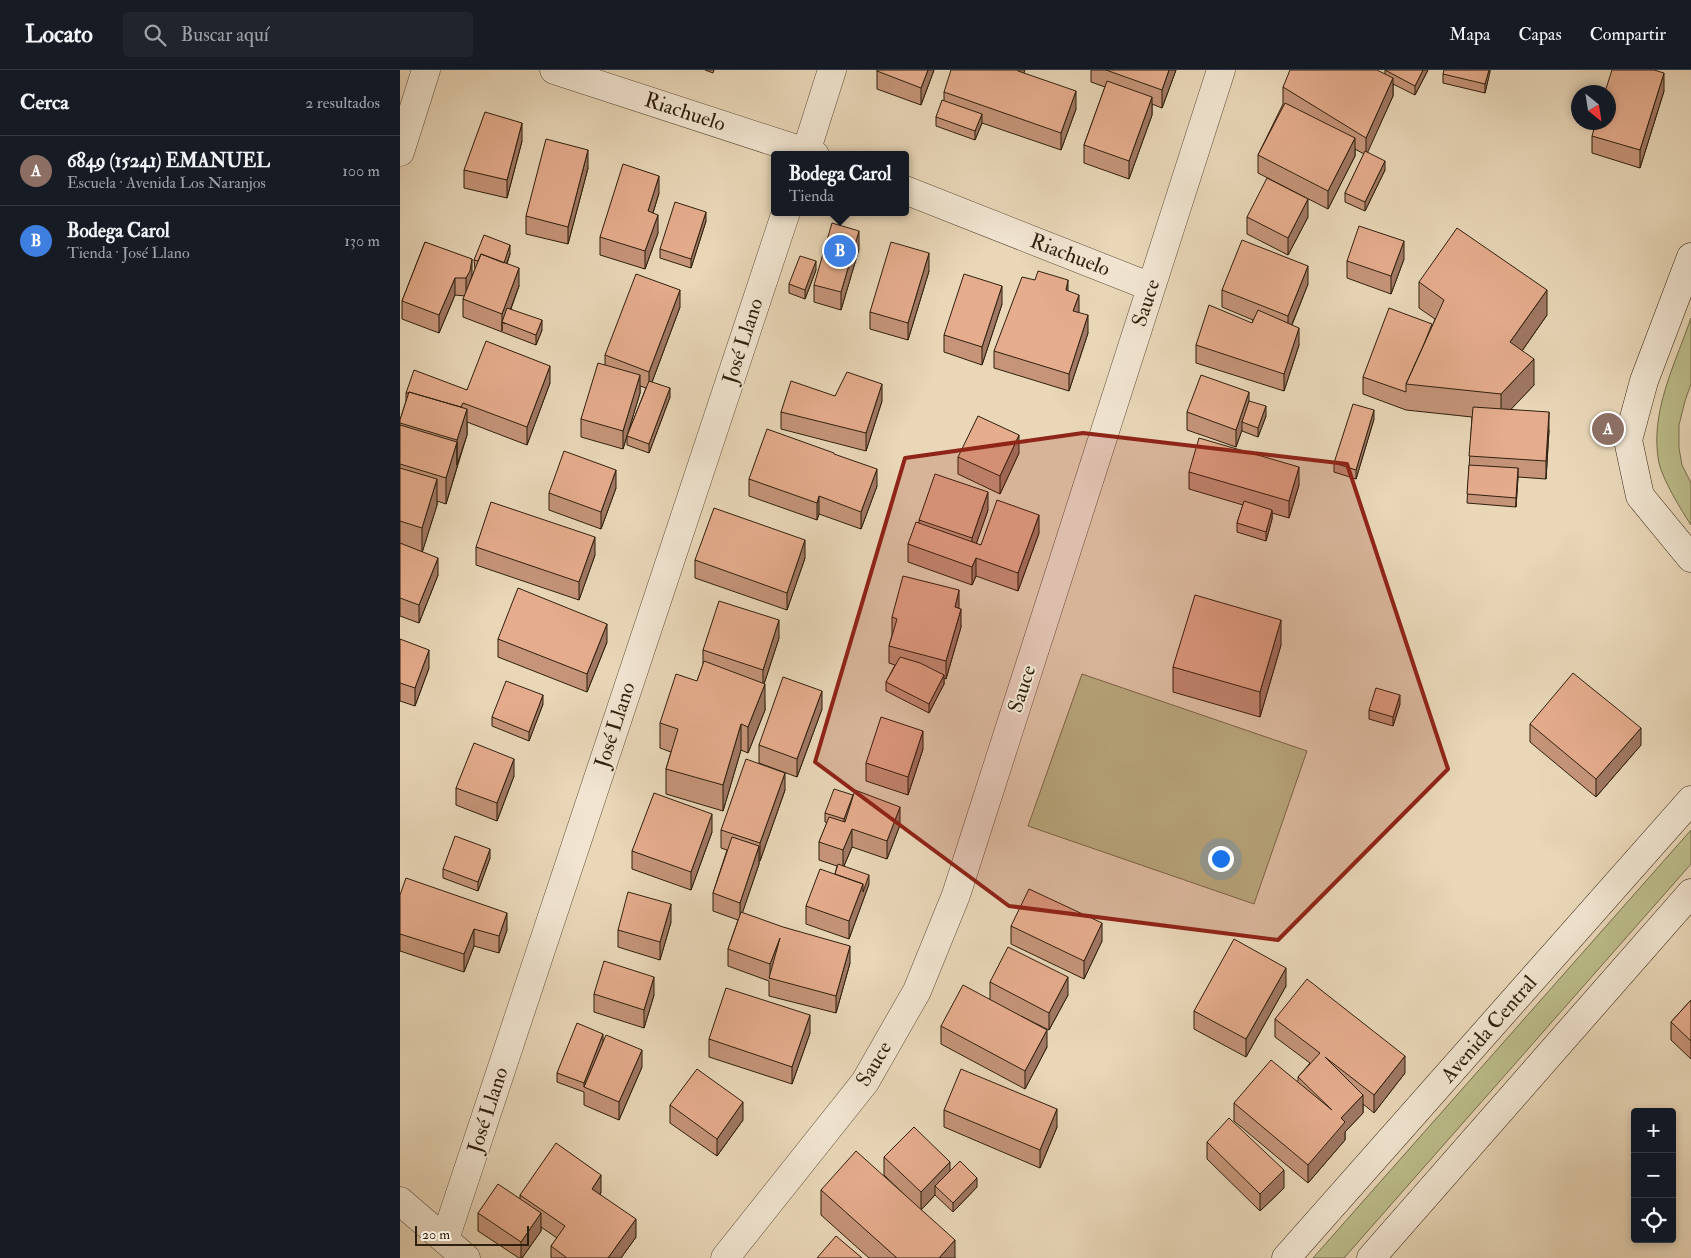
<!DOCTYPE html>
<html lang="es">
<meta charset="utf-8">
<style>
body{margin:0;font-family:"IM FELL Double Pica",serif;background:#20242c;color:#f1f3f6}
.controls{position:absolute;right:15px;bottom:15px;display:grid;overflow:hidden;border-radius:5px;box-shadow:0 2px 8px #0003}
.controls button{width:45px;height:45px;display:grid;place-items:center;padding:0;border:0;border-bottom:1px solid #363941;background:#171b24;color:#f1f3f6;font:25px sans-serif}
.compass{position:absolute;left:1171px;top:15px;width:45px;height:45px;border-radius:50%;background:#171b24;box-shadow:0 2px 8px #0003;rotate:150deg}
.scale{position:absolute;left:15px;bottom:12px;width:114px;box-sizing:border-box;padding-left:5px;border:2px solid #2f1f0d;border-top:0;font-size:14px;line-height:18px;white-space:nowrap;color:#2f1f0d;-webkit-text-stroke:4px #f1e5d1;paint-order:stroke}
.you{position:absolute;left:820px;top:788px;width:18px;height:18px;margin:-12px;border:4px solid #fff;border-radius:50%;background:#1a73e8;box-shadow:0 0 0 8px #1a73e833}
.badge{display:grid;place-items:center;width:32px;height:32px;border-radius:50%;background:#b45309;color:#fff;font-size:16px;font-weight:700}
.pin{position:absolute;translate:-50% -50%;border:2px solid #fff;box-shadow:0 1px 5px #0006}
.popup{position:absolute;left:371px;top:81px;width:138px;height:65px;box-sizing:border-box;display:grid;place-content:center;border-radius:5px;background:#171b24;filter:drop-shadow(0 1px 4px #0005);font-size:16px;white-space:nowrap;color:#9ea1a6}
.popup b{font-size:19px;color:#f1f3f6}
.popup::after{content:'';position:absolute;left:50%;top:100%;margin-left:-10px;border:10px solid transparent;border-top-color:#171b24}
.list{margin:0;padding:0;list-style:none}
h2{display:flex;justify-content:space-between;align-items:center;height:65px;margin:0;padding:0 20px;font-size:21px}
h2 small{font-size:16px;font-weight:400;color:#9ea1a6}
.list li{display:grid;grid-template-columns:32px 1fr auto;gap:15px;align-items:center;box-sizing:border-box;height:70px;padding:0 20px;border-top:1px solid #363941}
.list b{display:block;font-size:19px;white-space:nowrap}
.list p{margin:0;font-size:16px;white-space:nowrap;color:#9ea1a6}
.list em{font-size:16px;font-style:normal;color:#9ea1a6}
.icon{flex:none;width:28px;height:28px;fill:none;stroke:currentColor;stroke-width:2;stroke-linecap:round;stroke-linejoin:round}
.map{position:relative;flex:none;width:1291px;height:1188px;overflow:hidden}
header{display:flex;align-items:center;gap:30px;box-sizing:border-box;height:70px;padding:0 25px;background:#171b24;border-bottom:1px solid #363941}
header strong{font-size:24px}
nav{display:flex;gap:28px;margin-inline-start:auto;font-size:18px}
.search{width:350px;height:45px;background:#20242c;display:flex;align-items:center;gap:12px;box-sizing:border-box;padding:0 18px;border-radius:5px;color:#9ea1a6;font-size:19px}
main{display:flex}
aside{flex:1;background:#171b24}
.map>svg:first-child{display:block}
</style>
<header>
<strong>Locato</strong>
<div class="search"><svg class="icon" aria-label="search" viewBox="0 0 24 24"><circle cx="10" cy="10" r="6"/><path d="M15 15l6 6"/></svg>Buscar aquí</div>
<nav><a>Mapa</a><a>Capas</a><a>Compartir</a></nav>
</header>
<main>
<aside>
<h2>Cerca<small>2 resultados</small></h2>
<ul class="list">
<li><span class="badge" style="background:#8d6e63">A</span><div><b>6849 (15241) EMANUEL</b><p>Escuela · Avenida Los Naranjos</p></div><em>100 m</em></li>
<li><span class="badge" style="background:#3f7fe0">B</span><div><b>Bodega Carol</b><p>Tienda · José Llano</p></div><em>130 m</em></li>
</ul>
</aside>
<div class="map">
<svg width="1291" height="1188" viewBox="0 0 1291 1188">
<rect width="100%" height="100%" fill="#e9d7b8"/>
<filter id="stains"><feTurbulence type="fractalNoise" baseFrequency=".004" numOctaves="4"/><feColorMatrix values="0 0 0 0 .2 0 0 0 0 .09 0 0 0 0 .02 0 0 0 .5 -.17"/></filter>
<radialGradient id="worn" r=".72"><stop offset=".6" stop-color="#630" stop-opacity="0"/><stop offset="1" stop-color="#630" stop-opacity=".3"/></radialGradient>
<path fill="#bcbd8b" stroke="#766e4c" d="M1291,248V314L1285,331L1279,355V378L1282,395L1291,413V455C1281,440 1263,410 1259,393C1249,344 1275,294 1291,248Z
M682,604L907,681L854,834L628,756Z
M1291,760V794L944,1188H913Z"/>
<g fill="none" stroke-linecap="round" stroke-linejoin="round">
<defs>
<path id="street" d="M154,0L415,85
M0,82L26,0
M405,85L432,0
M505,120L751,217
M0,1131L66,1188
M45,1169L386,142
M325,1188L465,1012L517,921L556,825L821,0"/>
<path id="secondary" d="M1291,187L1244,311L1228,370L1240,426L1291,488
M886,1188L1291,730
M971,1188L1291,823"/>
</defs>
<use href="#street" stroke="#5e4d38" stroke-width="29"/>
<use href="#secondary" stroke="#2f1f0d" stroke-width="29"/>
<use href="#street" stroke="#f1e5d1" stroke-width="28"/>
<use href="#secondary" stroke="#f1e5d1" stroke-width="28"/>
</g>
<path fill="#c59479" stroke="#2f1f0d" d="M305,0H314L313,3Z
M477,0H534L521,35L477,19Z
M691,0H776L762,38L752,34V45L729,109L684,93V75L705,17L691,12Z
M985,0H1028L1015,25L993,14V26L967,82L985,100L965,141L945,132V123L964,84L955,79V86L928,139L858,103V85L883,34V17L985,4Z
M1090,0L1085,23L1043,13V4Z
M624,3L676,39L661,80L582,53L575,70L536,56V47L544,30V22Z
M1264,21L1240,98L1192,83V66Z
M122,71L107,128L64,118V100Z
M188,98L168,174L126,164V146Z
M259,123L253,143L258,163L245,199L200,185V167Z
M847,147H908L888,185L847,164Z
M306,151L291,198L260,188V179Z
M25,172L72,207L75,199L74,190L110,184L107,194L119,216L111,239L142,260L136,275L63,247V229L65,226L55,225L39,263L2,249V231Z
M459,179L441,240L414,232V215Z
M1004,189L991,224L947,208V191Z
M416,200L405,229L389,223V214Z
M529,201L508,270L470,259V242Z
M1019,212L1147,245L1122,281L1134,315L1111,339L1149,360L1146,409L1118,407L1116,437L1067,433L1072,347L1006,340L963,324V307L1032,257L1035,249L1019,238Z
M908,214L892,255L899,275L884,321L796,293V275L852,253L853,250L822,237V220Z
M668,221L688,263L669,321L594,298V281Z
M602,234L582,295L544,282V265Z
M280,237L252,312L270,327L249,383L227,375V366L246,318L240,316V323L223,379L181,367V349L205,295V285Z
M150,313L127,375L67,352V365L46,434L37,431V435L22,482L38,505L19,553L0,546V350L6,331V323L67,320Z
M435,326L482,331L466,381L381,359V342Z
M849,331L866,346L858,367L842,361V360L836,377L787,360V342Z
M974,349L956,409L934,402V393Z
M619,383L600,424L558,404V387Z
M434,384L477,416L461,459L419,444L417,450L349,426V409Z
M789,402L899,415L889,448L872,443V449L866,471L837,462V453L843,435L789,419Z
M216,418L201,459L149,440V423Z
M588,440L576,474L581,475L639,463L618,521L576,506L572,515L508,492V474L519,454V450Z
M76,477L195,485L179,530L76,495Z
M405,488L387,540L295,508V490Z
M559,539L561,557L546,609L544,608V614L529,643L486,621V612L495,595L489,593V576L492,565V547Z
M379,568L364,614L365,640L348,683L341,680L323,741L266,724V699L271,682L260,678V653L297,611L303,595V580Z
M0,569L29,598L15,636L0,631Z
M98,569L207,572L187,622L98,587Z
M881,575L860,647L773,622V597Z
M143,634L129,671L92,656V647Z
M1000,634L993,656L969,649V640Z
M422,639L397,707L359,693V675Z
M1130,654L1241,675L1196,727L1130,672Z
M523,679L508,725L466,711V693Z
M114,706L97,751L56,735V718Z
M385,720L360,791H359V794L342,843L450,893L436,943L369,926V911L328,896V879L338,850L313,841V823L327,780L321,778V760Z
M453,729L500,755L487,789L452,777L444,796L469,814L449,869L406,854V836L435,804L437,796L419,790V772L427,753L425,752V743Z
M312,762L291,820L232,799V781Z
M90,788L78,821L43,808V799Z
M0,825L107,860L99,883L74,876L64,902L0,881Z
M271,852L260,890L218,877V860Z
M611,856L702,871L684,909L611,874Z
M590,912L668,925L649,960L621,946L647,977L625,1019L541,974V956L590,929Z
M886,916L846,987L794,959V941Z
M194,924L254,925L244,958L194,942Z
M1291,930V989L1271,970V952Z
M875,949L1005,1003L974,1043L963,1034V1043L945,1062V1070L908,1113L834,1051V1033L898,1011V1007L910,993L875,967Z
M410,963L392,1014L309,987V969Z
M203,972L242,997L219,1050L184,1035V1022L157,1012V1003Z
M270,1035L343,1050L317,1086L270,1053Z
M544,1040L657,1057L640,1098L544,1057Z
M807,1072L884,1118L860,1141L807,1089Z
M484,1087L550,1101L577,1117L553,1142L535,1125L521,1140L555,1188H469L421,1145V1120L511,1131L484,1105Z
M201,1122L200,1125L236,1167L221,1188H151V1176L157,1168L141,1157V1161L122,1188H119L78,1161V1143L120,1129V1125Z"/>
<path fill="#a07863" stroke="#2f1f0d" d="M528,0H534L521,35V18Z
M618,0H625L618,19Z
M769,0H776L762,38V20Z
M1023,0H1028L1015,25V16Z
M1089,0H1090V2L1085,23V14Z
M1264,3V21L1240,98V80Z
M993,8V26L966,86V68Z
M676,21V39L661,80V63Z
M752,27V45L729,109V91Z
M582,44V53L575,70V61Z
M122,53V71L107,128V110Z
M955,68V86L928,139V121Z
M188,80V98L168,174V157Z
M985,91V100L965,141V132Z
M259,106V123L248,159V141Z
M908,129V147L888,185V168Z
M306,142V151L291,198V189Z
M258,145V163L245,199V181Z
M459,161V179L441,240V222Z
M1004,171V189L991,224V206Z
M110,175V184L101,209V200Z
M529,183V201L508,270V253Z
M72,189V206L66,226V208Z
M416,191V200L405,229V220Z
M908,196V214L888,264V246Z
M119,198V216L105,254L102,252V261V244Z
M55,208V225L39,263V245Z
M668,210V228L666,220Z
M602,216V234L582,295V277Z
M280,220V237L249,320V302Z
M1147,220V245L1110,298V272Z
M679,225V242L673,259V241Z
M688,245V263L669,321V304Z
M142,250V260L136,275V265Z
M899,258V275L884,321V304Z
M1134,289V315L1101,350V324Z
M150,296V313L127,375V357Z
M240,305V323L223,379V361Z
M482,314V331L466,381V363Z
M270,318V327L249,383V374Z
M849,322V340L842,352V360L836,377V360Z
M866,336V346L858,367V358Z
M67,339V365L57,395V370Z
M974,340V349L956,409V400Z
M1149,342V360L1146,409V391Z
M619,365V383L600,424V406Z
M57,372V397L46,434V408Z
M899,397V415L889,448V431Z
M1118,398V407L1116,437V428Z
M477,399V416L461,459V442Z
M216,400V418L201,459V442Z
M37,409V435L22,483V458Z
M588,422V440L572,486V468Z
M419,426V444L417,450V433Z
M872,440V449L866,471V462Z
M639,445V463L618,521V503Z
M195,467V485L179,530V512Z
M405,470V488L387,540V523Z
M38,488V505L19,553V535Z
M576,488V506L572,515V497Z
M559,520V538L555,555V537Z
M561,539V557L546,609V591Z
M379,550V568L363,617V600Z
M881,550V575L860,647V622Z
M207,554V572L187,622V604Z
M29,580V598L15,636V618Z
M544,605V614L529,643V634Z
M365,614V640L348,683V657Z
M422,621V639L397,707V689Z
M143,625V634L129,671V662Z
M1000,625V634L993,656V647Z
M341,654V680L323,741V715Z
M1241,658V675L1196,727V709Z
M523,661V679L508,725V707Z
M114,689V706L97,751V733Z
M385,703V720L360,791V773Z
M453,725V734L444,758V749Z
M500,737V755L487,789V771Z
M312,744V762L291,820V802Z
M452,759V777L443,798V780Z
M359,776V794L340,850V833Z
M90,779V788L78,821V812Z
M469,805V814L449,869V851L463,814Z
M271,834V852L260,890V872Z
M107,843V860L99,883V866Z
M702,853V871L684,909V891Z
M74,859V876L64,902V884Z
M380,868L370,909V894Z
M450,876V893L436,943V926Z
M886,898V916L846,987V969Z
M254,907V925L244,958V940Z
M668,907V925L649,960V943Z
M410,945V963L392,1014V997Z
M647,960V977L625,1019V1001Z
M203,964V973L184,1017V1013Z
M242,980V997L219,1050V1032Z
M1005,986V1003L974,1043V1025Z
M963,1025V1043L945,1062V1070L908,1113V1095L941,1048Z
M343,1032V1050L317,1086V1069Z
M657,1039V1057L640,1098V1080Z
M550,1092V1110L535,1116V1125L521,1140V1122Z
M884,1100V1118L860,1141V1124Z
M201,1105V1122L192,1137V1119Z
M577,1108V1117L553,1142V1133Z
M141,1143V1161L122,1188H121V1172Z
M236,1149V1167L221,1188H208Z
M555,1170V1188H539Z"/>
<path fill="#e5ac8d" stroke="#2f1f0d" d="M477,0H528L521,18L477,1Z
M551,0H618V1L676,21L661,63L544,22Z
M706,0H769L762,20Z
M890,0H977L993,8L966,68L883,17Z
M985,0H1023L1015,16Z
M1044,0H1089L1085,14L1043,4Z
M1212,0H1254L1264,3L1240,80L1192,66L1196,52H1208V22H1205Z
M707,11L752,27L729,91L684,75Z
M542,30L582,44L575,61L536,47Z
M885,33L955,68L928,121L858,85Z
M85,42L122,53L107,110L64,100Z
M146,69L188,80L168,157L126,146Z
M965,81L985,91L965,132L945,123Z
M223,94L259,106L248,141L258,145L245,181L200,167Z
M867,108L908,129L888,168L847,147Z
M275,132L306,142L291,189L260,179Z
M432,153L459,161L441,222L414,215Z
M959,156L1004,171L991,206L947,191Z
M1057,158L1147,220L1110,272L1134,289L1101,324L1006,314L1044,230L1019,212Z
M84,165L110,175L104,193L81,184L78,191L74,190Z
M842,170L908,196L888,246L822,220Z
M25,172L72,189L70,201L66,208H55L39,245L2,231Z
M491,172L529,183L508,253L470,242Z
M81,184L119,198L102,244L63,229Z
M400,186L416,191L405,220L389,214Z
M638,201L668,210L666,220L679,225L673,241L688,245L669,304L594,281L622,207L635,210Z
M236,204L280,220L249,302L205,285Z
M564,204L602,216L582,277L544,265Z
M809,235L852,253L858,240L899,258L884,304L796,275Z
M107,238L142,250L136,265L102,252Z
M989,238L1032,254L1024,274L1006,314V322L963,307Z
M86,271L150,296L127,357L63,333L61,337L9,322L8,323H6L14,300L67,320Z
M198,293L240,305L223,361L181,349Z
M447,302L482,314L466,363L381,342L391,311L435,326Z
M801,305L849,322L836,360L787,342Z
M249,311L270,318L249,374L227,366Z
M9,322L67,339L57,370L0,353V350Z
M849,331L866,336L858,358L842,352Z
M953,334L974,340L956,400L934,393Z
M1073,337L1149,342L1146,391L1069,386Z
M578,346L619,365L600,406L558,387Z
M0,355L57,372L46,408L0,394Z
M367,359L434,383V384L477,399L461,442L419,426L417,433L349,409Z
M799,368L899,397L889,431L789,402Z
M164,381L216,400L201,442L149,423Z
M1069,395L1118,398L1116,428L1067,424Z
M0,398L37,409L22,458L0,451Z
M535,404L588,422L572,468L519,450Z
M597,430L639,445L618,503L576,488L572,497L508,474L516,452L581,475Z
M844,431L872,440L866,462L837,453Z
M91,432L195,467L179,512L76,477Z
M314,438L405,470L387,523L295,490Z
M0,473L38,488L19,535L0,528Z
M503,506L559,520L555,537L561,539L546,591L489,576L497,549L492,547Z
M118,518L207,554L187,604L98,569Z
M795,525L881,550L860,622L773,597Z
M319,531L379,550L363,600L303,580Z
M0,569L29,580L15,618L0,613Z
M500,587L520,593L544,605L529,634L486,612Z
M304,591L365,614L348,657L341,654L323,715L266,699L278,659L260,653L276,604L297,611Z
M1173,603L1241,658L1196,709L1130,654Z
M383,607L422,621L397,689L359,675Z
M106,611L143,625L129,662L92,647Z
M976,618L1000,625L993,647L969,640Z
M481,647L523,661L508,707L466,693Z
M74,673L114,689L97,733L56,718Z
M346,689L385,703L360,773L321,760Z
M434,719L453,725L444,749L425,743Z
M455,720L500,737L487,771L452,759L443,780L419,772L429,747L445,752Z
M254,723L312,744L291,802L232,781Z
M55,766L90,779L78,812L43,799Z
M332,767L359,776L340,833L313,823Z
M438,794L469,805L463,822V814L435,804Z
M420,799L463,814L449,851L406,836Z
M6,808L107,843L99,866L74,859L64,884L0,864V825Z
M629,819L702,853L684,891L611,856Z
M228,822L271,834L260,872L218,860Z
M341,842L383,857L450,876L436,926L369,908L380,868L370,894L328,879Z
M834,869L886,898L846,969L794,941Z
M608,877L668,907L649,943L590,912Z
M204,891L254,907L244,940L194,924Z
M907,909L1005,986L974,1025L925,987L963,1025L941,1048L945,1052L908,1095L834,1033L871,990L932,1040L898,1007L920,983L875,949Z
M563,915L647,960L625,1001L541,956Z
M326,918L410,945L392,997L309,969Z
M1291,930V971L1271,952Z
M177,953L203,964L184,1013L157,1003Z
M206,965L242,980L219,1032L184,1017Z
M297,999L343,1032L317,1069L270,1035Z
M561,999L657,1039L640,1080L544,1040Z
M829,1048L884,1100L860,1124L807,1072Z
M514,1057L550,1092L521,1122L484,1087Z
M156,1073L201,1105L192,1119L236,1149L208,1188H167L151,1176L165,1156L120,1125Z
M456,1081L555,1170L539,1188H497L421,1120Z
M560,1091L577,1108L553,1133L535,1116Z
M98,1114L141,1143L121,1172L78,1143Z
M436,1166L462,1188H417Z"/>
<path fill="#8f2418" fill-opacity="0.2" stroke="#8f2418" stroke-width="4" stroke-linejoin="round" d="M683,363L947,394L1048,699L878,870L609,836L415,692L505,388Z"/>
<g text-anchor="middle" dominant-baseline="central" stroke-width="4" stroke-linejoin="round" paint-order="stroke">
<g font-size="21" fill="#2f1f0d" stroke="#f1e5d1">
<text transform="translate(285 42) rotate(18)">Riachuelo</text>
<text transform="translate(670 185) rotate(21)">Riachuelo</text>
<text transform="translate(746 233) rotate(-72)">Sauce</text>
<text transform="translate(343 271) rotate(-72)">José Llano</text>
<text transform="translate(622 619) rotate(-72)">Sauce</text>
<text transform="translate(215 655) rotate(-72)">José Llano</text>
<text transform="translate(1089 959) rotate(-49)">Avenida Central</text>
<text transform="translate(474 994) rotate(-59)">Sauce</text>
<text transform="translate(88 1040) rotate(-72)">José Llano</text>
</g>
</g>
<rect width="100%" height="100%" filter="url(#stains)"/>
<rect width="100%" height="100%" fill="url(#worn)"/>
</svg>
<div class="controls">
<button>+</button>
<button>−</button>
<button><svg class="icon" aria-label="locate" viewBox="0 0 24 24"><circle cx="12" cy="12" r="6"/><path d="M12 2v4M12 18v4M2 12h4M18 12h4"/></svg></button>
</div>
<svg class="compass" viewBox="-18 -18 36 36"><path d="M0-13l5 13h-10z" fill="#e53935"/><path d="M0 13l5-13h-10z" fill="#9ea1a6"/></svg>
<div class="scale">20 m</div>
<div class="you"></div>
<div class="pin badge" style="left:1208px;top:359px;background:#8d6e63">A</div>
<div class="pin badge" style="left:440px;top:181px;background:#3f7fe0">B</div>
<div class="popup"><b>Bodega Carol</b>Tienda</div>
</div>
</main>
